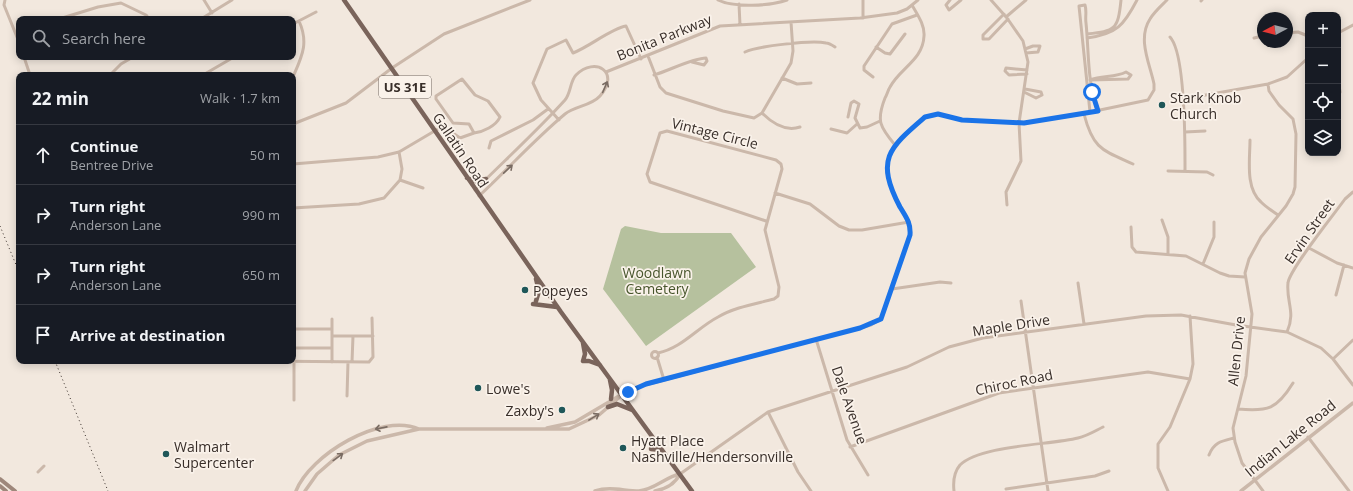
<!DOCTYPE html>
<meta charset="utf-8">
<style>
body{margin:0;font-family:"Open Sans",sans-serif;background:#20242c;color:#f1f3f6}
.controls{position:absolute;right:12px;top:12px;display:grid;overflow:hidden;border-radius:8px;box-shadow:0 2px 10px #0003}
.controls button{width:36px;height:36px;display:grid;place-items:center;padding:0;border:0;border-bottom:1px solid #363941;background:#171b24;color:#f1f3f6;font:20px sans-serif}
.compass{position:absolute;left:1257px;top:12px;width:36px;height:36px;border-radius:50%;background:#171b24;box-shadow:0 2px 10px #0003;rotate:263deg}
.stop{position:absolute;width:12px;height:12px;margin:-9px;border:3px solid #1a73e8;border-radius:50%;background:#fff}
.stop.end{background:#1a73e8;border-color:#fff;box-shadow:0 1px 4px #0008}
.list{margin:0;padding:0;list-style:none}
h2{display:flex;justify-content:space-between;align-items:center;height:52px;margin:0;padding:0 16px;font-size:17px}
h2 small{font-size:13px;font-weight:400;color:#9ea1a6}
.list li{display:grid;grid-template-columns:26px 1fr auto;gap:12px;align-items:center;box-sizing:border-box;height:60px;padding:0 16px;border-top:1px solid #363941}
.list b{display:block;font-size:15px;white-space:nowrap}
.list p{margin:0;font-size:13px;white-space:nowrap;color:#9ea1a6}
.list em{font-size:13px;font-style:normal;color:#9ea1a6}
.icon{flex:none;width:22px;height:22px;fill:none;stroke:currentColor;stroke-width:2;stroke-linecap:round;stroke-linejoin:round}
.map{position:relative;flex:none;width:1353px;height:491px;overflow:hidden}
.search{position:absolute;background:#171b24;box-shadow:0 2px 10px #0003;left:16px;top:16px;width:280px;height:44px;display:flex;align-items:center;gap:10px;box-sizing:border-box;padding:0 14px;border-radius:8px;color:#9ea1a6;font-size:15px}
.panel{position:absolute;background:#171b24;box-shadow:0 2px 10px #0003;left:16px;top:72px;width:280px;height:292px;border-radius:8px}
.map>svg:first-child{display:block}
</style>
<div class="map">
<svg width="1353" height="491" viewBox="0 0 1353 491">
<rect width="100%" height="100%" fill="#f2e8de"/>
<path fill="#b6c19e" d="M625,226L661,233H731L756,267L646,346L603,289L621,229Z"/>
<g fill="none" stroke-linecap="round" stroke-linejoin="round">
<path stroke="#cbb8aa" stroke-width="3" d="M5,0L4,5L19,42
M204,0L212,13
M718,0C734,8 770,6 787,0
M863,0V18
M950,0L946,5L949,10L961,0
M991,0L1007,18L1023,41L1028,62L1019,123L1021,161L1006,192L1007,205
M1201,1L1202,0
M739,4L740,25
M1004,14L983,35V39H989L1008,19
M1006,17L1026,0
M59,19L98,7L121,3L146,15L149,19
M201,19L232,0
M293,24L316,12
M1287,33L1298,32L1308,36
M1338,33L1353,25
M1087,34C1115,31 1118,30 1121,0
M1170,37C1186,54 1185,146 1185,171
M1087,38C1117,34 1124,25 1137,0
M1254,38L1263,36
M876,47L885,53L890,54L905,34
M1025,49L1033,46H1040L1038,52L1026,53
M745,52C758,46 811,40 826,43C829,43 832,45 835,47
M648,56L660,87L666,93L723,111L754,118L762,113L791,63L793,51L791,22
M24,57L30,75
M606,72L720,26L860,18L897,13L907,9L918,0
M1126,72L1131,75L1128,79L1090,80C1102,75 1115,78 1126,72Z
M1027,74L1009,75L1005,71L1006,68L1027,70
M110,75L121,64L133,57
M203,75L234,57
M654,75C668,71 693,58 706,58L707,61L704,65L692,62
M293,77C302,56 309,43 299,21
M873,77L864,70V66L892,24L917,15
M782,78L797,84L811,83
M1338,79L1340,92
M1024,92L1036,98L1042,95L1041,92L1025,89
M1183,99L1268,84L1287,77L1308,58
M1090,112L1079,6L1085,5C1087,11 1085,17 1086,23C1089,52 1087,83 1098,111
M762,113C772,123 785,132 800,127
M1084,114C1093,149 1102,150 1133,164
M848,117L851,103L854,101L859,104L855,118L860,128L867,127L880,121
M559,120L541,100L533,83L547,49L566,40L573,53C591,46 610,29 626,26L641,59
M293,124L346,103L392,68L444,34L530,0
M831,129L847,133L857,124
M1185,132L1205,131
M1250,140C1250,159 1245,188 1261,202C1266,207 1272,211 1278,215
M895,145C880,127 876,121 885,98C887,95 888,90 890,87C900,68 923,60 924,36C925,25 917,14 912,5
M489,148L491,141L533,120L548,109
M293,164L378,157L399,152L443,126L460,138L474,133L469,124L453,123L436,99V96L462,79L475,95L488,101L500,117C496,126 483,132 474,133
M1168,171L1207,172L1213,175
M400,180L423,188
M475,190C505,160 537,131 565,100C571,93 570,81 576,75C595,56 621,72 600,96C591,106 575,106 565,114C535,139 508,169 479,196
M775,193L810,204L839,226L849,230H862L909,222
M293,208L359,204L384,198L400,180L402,169L399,152
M1162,220L1168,237V254
M1131,227L1132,247L1136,252L1186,256L1220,273L1229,276L1245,277
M1309,248L1337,263L1353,268
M1203,264L1214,237V222
M1078,283L1084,324
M892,289L940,282L951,283
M1336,295L1344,265
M1021,301L1048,491
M332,319V362
M293,329H332
M1287,332C1296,312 1286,302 1288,283C1289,270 1335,213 1345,199L1353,192
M332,336H373
M816,339L847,440L868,475
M293,348H332
M651.5 355a3.5 3.5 0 1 1 7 0a3.5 3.5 0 1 1-7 0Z
M658,353C682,348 697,328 718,317C735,307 755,304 774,299L778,296L779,287L765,230L782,169L781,164L776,160L667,131L660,133L647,174L650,182L766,221
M657,357L664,380
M1333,359L1353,340
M259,361L369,362L373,357L372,318
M352,362L353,336
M622,395L638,387L860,328L871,325L881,319L910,235C911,223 906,217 900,207C874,159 889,148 925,117L938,114L962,120L1024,123L1076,115L1148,100L1154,90V84C1150,64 1137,39 1150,19C1154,12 1161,6 1167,0
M347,396L348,362
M294,400V362
M1238,409C1268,412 1277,409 1293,383
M768,412L798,472L811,491
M1308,437L1349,491
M850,447L999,393L1148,372L1190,379
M1209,455C1214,442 1222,441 1234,438
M38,472L44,466
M680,474L768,412L907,367L949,347L983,338L1146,316L1181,315L1236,325L1287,332L1321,348L1333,359L1353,385
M1006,489L1095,476L1109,471
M954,491C953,482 954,472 960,465C981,445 1050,445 1078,438C1087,436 1095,431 1103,427
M1168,491L1158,468V444L1170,427L1190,379L1193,364L1190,316
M1263,491L1242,463L1235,442L1233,428L1246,376L1252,314L1245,273L1249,259L1261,237L1286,206L1293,194L1295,187L1296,134L1293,119L1279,105L1269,91L1268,84"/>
<path stroke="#cbb8aa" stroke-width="3.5" d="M547,428L575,422L619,396
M296,491C310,455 381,412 419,429
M305,491L317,474L339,455L367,441L419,429H569L599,415L622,395
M595,491C610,486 624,491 639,491C656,489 665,477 680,474
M655,491C666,489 675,484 680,474
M1241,491L1353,403"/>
<path stroke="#9e877b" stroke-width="4" d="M0,479L15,491
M0,486L6,491"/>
<path stroke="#7a645b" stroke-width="4.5" d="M344,0L561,312L692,491
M467,178L475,181L486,179
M536,301L539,291L536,279
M533,304L557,307
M583,343L585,354L583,361H589L600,365
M610,380L612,390L611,399
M608,407L617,404L632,410
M651,437L652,442L651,449L661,450"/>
<path stroke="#382e29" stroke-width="1" stroke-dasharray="1 3" stroke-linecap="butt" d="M0,226L19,272
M55,361L108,491"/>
</g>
<defs><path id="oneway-shaft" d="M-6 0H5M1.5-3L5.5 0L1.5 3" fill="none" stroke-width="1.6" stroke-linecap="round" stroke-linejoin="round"/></defs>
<g stroke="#7a6c63">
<use href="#oneway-shaft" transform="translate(605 87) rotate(-67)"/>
<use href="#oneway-shaft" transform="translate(508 169) rotate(-43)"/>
<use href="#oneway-shaft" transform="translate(594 417) rotate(-31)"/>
<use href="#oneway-shaft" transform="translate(381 428) rotate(169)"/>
<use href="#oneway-shaft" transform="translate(338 457) rotate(-36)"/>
</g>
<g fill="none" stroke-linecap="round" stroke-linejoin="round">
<path stroke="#1a73e8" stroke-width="5" d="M628,392L646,384L860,328L881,319L910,235C911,223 906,217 900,207C875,159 889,148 925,117L938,114L962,120L1024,123L1098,111L1092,92"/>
</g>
<g fill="#1f5759" stroke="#faf2ea" stroke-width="1.5">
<circle cx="1162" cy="105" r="4"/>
<circle cx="525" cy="290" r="4"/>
<circle cx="478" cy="388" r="4"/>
<circle cx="562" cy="410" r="4"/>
<circle cx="623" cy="448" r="4"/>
<circle cx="166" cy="454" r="4"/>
</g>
<g text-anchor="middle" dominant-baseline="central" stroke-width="3.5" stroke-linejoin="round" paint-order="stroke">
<rect fill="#faf2ea" stroke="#726963" stroke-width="1" x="379" y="76" width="52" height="22" rx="3"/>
<g font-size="13" font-weight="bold" fill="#382e29">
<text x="405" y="87">US 31E</text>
</g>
<g font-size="14" fill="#382e29" stroke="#faf2ea">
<text transform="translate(664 37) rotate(-22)">Bonita Parkway</text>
<text transform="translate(715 133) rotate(14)">Vintage Circle</text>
<text transform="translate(461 150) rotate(56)">Gallatin Road</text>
<text transform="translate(1309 231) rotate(-55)">Ervin Street</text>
<text transform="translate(1011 325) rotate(-9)">Maple Drive</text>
<text transform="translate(1236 351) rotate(-84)">Allen Drive</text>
<text transform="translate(1014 382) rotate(-12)">Chiroc Road</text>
<text transform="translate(850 405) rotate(71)">Dale Avenue</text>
<text transform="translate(1290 438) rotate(-39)">Indian Lake Road</text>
</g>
<g font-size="14" fill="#382e29" stroke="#faf2ea" text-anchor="start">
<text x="1170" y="97">Stark Knob<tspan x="1170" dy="16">Church</tspan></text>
<text x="533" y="290">Popeyes</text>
<text x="486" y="388">Lowe's</text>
<text x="554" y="410" text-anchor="end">Zaxby's</text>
<text x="631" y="440">Hyatt Place<tspan x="631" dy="16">Nashville/Hendersonville</tspan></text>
<text x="174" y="446">Walmart<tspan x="174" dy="16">Supercenter</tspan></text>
</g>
<g font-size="14" fill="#48562d" stroke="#faf2ea">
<text x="657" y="272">Woodlawn<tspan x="657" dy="16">Cemetery</tspan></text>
</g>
</g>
</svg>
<div class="controls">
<button>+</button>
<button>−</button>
<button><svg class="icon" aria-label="locate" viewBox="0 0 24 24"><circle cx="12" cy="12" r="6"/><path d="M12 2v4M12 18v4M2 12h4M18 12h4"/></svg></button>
<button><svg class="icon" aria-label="layers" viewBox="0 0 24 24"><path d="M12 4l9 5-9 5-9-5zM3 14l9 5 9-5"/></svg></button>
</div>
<svg class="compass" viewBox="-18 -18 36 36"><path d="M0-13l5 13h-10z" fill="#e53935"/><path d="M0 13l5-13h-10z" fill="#9ea1a6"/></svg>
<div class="stop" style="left:1092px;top:92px"></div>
<div class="stop end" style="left:628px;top:392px"></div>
<div class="search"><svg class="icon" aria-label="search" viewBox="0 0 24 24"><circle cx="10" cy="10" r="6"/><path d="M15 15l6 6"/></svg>Search here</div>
<section class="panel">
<h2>22 min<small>Walk · 1.7 km</small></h2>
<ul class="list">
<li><svg class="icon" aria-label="ahead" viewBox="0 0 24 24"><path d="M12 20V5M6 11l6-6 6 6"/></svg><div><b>Continue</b><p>Bentree Drive</p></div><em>50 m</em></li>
<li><svg class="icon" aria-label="right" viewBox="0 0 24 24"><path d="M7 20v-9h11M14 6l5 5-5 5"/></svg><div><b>Turn right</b><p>Anderson Lane</p></div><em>990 m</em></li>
<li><svg class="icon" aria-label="right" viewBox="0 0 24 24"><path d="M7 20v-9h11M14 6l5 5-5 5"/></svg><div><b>Turn right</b><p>Anderson Lane</p></div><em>650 m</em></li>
<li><svg class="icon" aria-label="arrive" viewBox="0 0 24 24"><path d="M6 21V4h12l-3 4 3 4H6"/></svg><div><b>Arrive at destination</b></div></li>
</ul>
</section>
</div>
